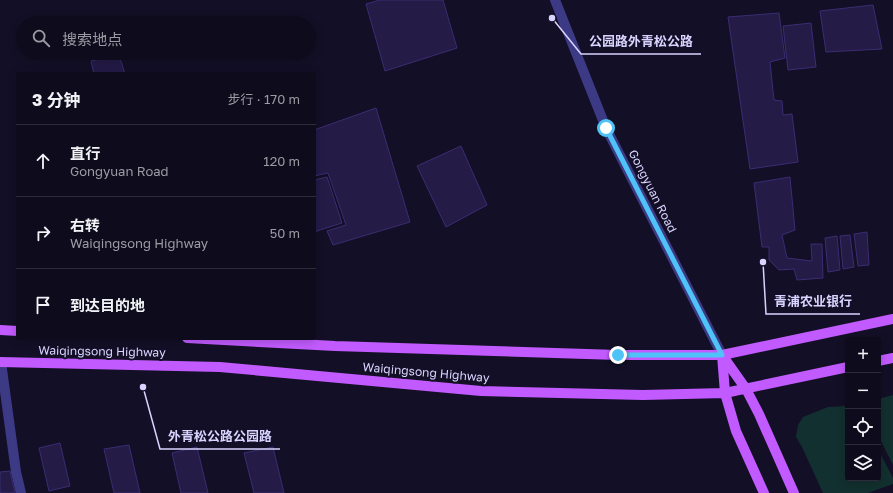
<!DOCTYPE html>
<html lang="zh">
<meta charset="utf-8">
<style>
body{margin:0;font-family:"Golos Text","Noto Sans SC",sans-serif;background:#1c1929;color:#f1f3f6}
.controls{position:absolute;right:12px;bottom:12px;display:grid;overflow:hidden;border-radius:4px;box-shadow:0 2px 10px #0003}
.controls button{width:36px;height:36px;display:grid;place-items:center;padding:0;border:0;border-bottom:1px solid #2e2b3b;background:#0e0b1c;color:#f1f3f6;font:20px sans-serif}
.stop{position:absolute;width:12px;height:12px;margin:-9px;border:3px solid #4fc3f7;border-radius:50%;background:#fff}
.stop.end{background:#4fc3f7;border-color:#fff;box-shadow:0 1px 4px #0008}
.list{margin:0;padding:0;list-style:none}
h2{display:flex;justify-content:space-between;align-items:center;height:52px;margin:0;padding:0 16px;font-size:17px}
h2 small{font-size:13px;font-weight:400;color:#9b9ba3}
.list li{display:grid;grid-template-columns:26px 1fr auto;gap:12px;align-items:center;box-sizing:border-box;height:72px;padding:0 16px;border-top:1px solid #2e2b3b}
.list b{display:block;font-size:15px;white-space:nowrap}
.list p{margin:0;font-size:13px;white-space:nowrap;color:#9b9ba3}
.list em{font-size:13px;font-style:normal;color:#9b9ba3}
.icon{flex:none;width:22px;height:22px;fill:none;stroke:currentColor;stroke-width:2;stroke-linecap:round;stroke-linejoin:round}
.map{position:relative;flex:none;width:893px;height:493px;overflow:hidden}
.search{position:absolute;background:#0e0b1c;box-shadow:0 2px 10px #0003;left:16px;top:16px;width:300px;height:44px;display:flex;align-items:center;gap:10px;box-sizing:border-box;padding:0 14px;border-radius:22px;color:#9b9ba3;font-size:15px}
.panel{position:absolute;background:#0e0b1c;box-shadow:0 2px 10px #0003;left:16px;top:72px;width:300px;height:268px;border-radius:4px}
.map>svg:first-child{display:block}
</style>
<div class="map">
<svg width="893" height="493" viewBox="0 0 893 493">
<rect width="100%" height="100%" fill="#130f26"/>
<path fill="#12302f" d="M893,395V465L878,435V399Z
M845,406L848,408V478H878V449L893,478V484L868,493H823L802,447L796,437L798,425L803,417L828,407Z"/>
<path fill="#241b47" stroke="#3b2d73" d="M380,0H443L457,48L385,71L366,4Z
M873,5L882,49L826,52L820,11Z
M779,13L785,58L770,62L774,100L782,101L783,115L792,114L798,162L750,169L728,17Z
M811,23L816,67L788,70L783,26Z
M119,55L125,74H94L91,61Z
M376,108L410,222L333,245L327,231L346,225L328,173L314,176V130Z
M461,146L487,205L446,227L417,166Z
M327,177L342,223L314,232V180Z
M790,177L795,230L782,235L787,258L812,261L811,244H822L823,278L797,280L794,269L779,270L769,260V247H762L754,183Z
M867,232L869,265L858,266L854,234Z
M850,235L854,267L843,269L840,236Z
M837,236L840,270L828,272L825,238Z
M60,443L70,486L49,491L39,448Z
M129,445L140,493H114L104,449Z
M197,447L208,493H181L172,453Z
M273,447L284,493H254L244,453Z
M10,471L15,493H0V472Z"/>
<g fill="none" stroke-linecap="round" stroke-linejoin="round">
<path stroke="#3d3a85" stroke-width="10" d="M555,0L606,128L722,355
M1,362L16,472L21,493"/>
<path stroke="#c25bff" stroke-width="10" d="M0,330L18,331
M187,338L335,346L618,355H722L893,319
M722,355L746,389L759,414L794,493
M722,355L725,393L736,431L764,493
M878,361L893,358
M0,362L220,367L481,391L643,395L725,393L848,367"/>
</g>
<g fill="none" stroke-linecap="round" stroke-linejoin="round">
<path stroke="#4fc3f7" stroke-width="5" d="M606,128L722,355H618"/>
</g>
<g text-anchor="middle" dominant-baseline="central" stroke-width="4" stroke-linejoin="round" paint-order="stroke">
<g font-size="12" fill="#d9d4ff" stroke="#130f26">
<text transform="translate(653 191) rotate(63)">Gongyuan Road</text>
<text transform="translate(102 351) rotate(1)">Waiqingsong Highway</text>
<text transform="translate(426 372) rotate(5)">Waiqingsong Highway</text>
</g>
</g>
<path fill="none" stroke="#d9d4ff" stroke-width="1.5" d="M552 18L581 54H701M763 262L766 314H860M143 387L160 449H280"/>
<g fill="#d9d4ff" stroke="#130f26" stroke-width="1.5">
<circle cx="552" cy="18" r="4"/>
<circle cx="763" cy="262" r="4"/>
<circle cx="143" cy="387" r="4"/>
</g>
<g font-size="13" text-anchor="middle" font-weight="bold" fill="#d9d4ff" stroke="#130f26" stroke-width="4" stroke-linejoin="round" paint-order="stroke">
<text x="641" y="46">公园路外青松公路</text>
<text x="813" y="306">青浦农业银行</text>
<text x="220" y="441">外青松公路公园路</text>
</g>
</svg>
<div class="controls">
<button>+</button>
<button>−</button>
<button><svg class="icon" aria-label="locate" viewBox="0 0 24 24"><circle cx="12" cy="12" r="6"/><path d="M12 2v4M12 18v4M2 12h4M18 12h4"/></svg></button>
<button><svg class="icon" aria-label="layers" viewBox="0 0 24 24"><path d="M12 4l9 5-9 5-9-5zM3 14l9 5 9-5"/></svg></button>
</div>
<div class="stop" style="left:606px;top:128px"></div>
<div class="stop end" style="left:618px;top:355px"></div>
<div class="search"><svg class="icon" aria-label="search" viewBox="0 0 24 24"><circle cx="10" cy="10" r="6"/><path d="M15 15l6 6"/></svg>搜索地点</div>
<section class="panel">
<h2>3 分钟<small>步行 · 170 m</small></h2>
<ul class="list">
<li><svg class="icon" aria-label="ahead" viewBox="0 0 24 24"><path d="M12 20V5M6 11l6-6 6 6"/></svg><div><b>直行</b><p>Gongyuan Road</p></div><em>120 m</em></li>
<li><svg class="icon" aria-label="right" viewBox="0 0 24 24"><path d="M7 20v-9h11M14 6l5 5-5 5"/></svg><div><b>右转</b><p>Waiqingsong Highway</p></div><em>50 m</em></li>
<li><svg class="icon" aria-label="arrive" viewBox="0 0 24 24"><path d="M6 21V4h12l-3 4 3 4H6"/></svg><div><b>到达目的地</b></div></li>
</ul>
</section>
</div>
